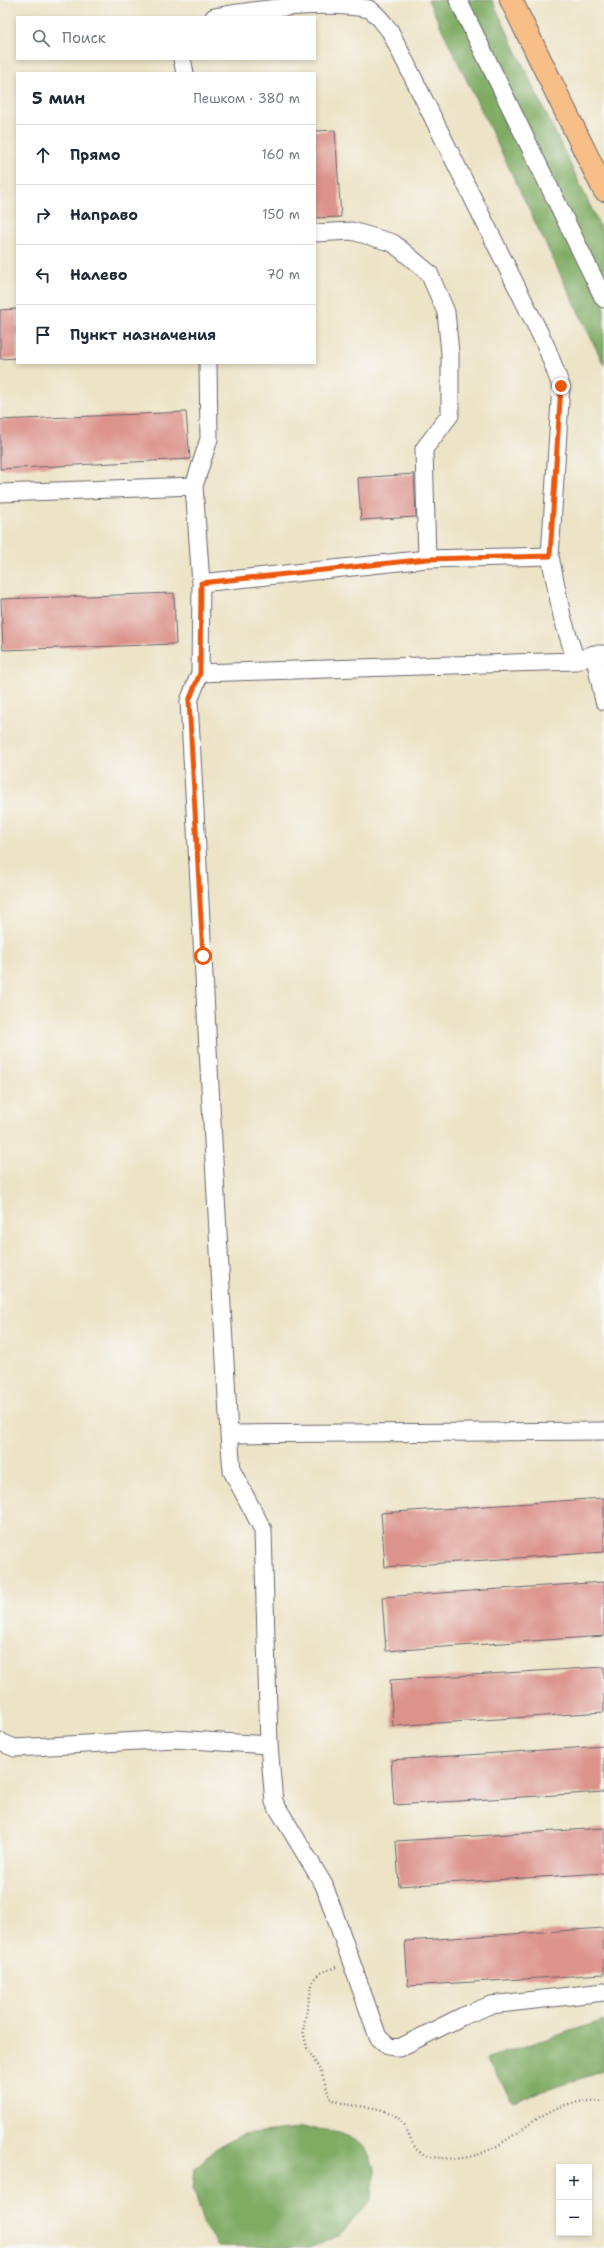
<!DOCTYPE html>
<html lang="ru">
<meta charset="utf-8">
<style>
body{margin:0;font-family:"Shantell Sans",sans-serif;background:#f6f6f7;color:#1f2937}
.controls{position:absolute;right:12px;bottom:12px;display:grid;overflow:hidden;border-radius:0px;box-shadow:0 2px 6px #0003}
.controls button{width:36px;height:36px;display:grid;place-items:center;padding:0;border:0;border-bottom:1px solid #e0e1e3;background:#fff;color:#1f2937;font:20px sans-serif}
.stop{position:absolute;width:12px;height:12px;margin:-9px;border:3px solid #ea580c;border-radius:50%;background:#fff}
.stop.end{background:#ea580c;border-color:#fff;box-shadow:0 1px 4px #0008}
.list{margin:0;padding:0;list-style:none}
h2{display:flex;justify-content:space-between;align-items:center;height:52px;margin:0;padding:0 16px;font-size:17px}
h2 small{font-size:13px;font-weight:400;color:#747a83}
.list li{display:grid;grid-template-columns:26px 1fr auto;gap:12px;align-items:center;box-sizing:border-box;height:60px;padding:0 16px;border-top:1px solid #e0e1e3}
.list b{display:block;font-size:15px;white-space:nowrap}
.list em{font-size:13px;font-style:normal;color:#747a83}
.icon{flex:none;width:22px;height:22px;fill:none;stroke:currentColor;stroke-width:2;stroke-linecap:round;stroke-linejoin:round}
.map{position:relative;flex:none;width:604px;height:2248px;overflow:hidden}
.search{position:absolute;background:#fff;box-shadow:0 2px 6px #0003;left:16px;top:16px;width:300px;height:44px;display:flex;align-items:center;gap:10px;box-sizing:border-box;padding:0 14px;border-radius:0px;color:#747a83;font-size:15px}
.panel{position:absolute;background:#fff;box-shadow:0 2px 6px #0003;left:16px;top:72px;width:300px;height:292px;border-radius:0px}
.map>svg:first-child{display:block}
</style>
<div class="map">
<svg width="604" height="2248" viewBox="0 0 604 2248">
<rect width="100%" height="100%" fill="#f6f6f2"/>
<filter id="ink" filterUnits="userSpaceOnUse"><feTurbulence type="fractalNoise" baseFrequency=".025" numOctaves="2"/><feDisplacementMap in="SourceGraphic" scale="8" xChannelSelector="R" yChannelSelector="G"/><feConvolveMatrix kernelMatrix="1 2 1 2 8 2 1 2 1" color-interpolation-filters="sRGB"/></filter>
<filter id="wash" filterUnits="userSpaceOnUse"><feTurbulence type="fractalNoise" baseFrequency=".012" numOctaves="4" result="noise"/><feDisplacementMap in="SourceGraphic" scale="16" xChannelSelector="R" yChannelSelector="G"/><feGaussianBlur stdDeviation="0.9" result="paint"/><feColorMatrix in="noise" values="0 0 0 0 0 0 0 0 0 0 0 0 0 0 0 0 0 1.4 0 .05"/><feComposite in="paint" operator="in"/></filter>
<g filter="url(#wash)">
<rect width="100%" height="100%" fill="#ede3c6"/>
<path fill="#7fab63" stroke="#50664f" d="M428,0H492L604,235V365Z
M604,2020V2071L513,2101L486,2059Z
M299,2128C331,2130 361,2129 373,2164C376,2174 372,2191 371,2201L339,2235L310,2248L218,2246L204,2226L193,2190L195,2168L215,2149L243,2134Z"/>
<g id="blocks">
<path fill="#dc938b" d="M335,130L341,217L315,218V131Z
M17,309V358L0,359V310Z
M186,412L190,459L0,469V420Z
M414,474L416,517L361,520L358,478Z
M174,593L176,644L3,650L1,599Z
M604,1498V1552L385,1567L381,1513Z
M604,1582V1636L386,1651L382,1597Z
M604,1667V1712L393,1726L390,1680Z
M604,1746V1792L394,1805L391,1760Z
M604,1828V1873L399,1886L396,1841Z
M604,1928V1974L408,1986L405,1941Z"/>
</g>
</g>
<g filter="url(#ink)">
<use href="#blocks" fill-opacity="0" stroke="#69666c" stroke-width="1"/>
<g fill="none" stroke-linecap="round" stroke-linejoin="round">
<defs>
<path id="minor" d="M458,0L604,299
M214,17C257,9 329,0 369,9C377,13 384,24 390,31L546,346L561,386L550,556L562,616L576,661
M182,59L185,73
M315,233L352,231L393,243L429,273L446,312L450,353V415L424,449L427,559
M208,363L209,439L194,486L201,583L200,673L189,701L229,1434L232,1471L263,1530L269,1745L274,1802L324,1885L378,2037L388,2046L399,2048L463,2016L491,2005L604,1992
M0,493L194,486
M201,583L427,559L550,556
M594,654L604,701
M200,673L576,661L594,654H604
M229,1434L604,1431
M0,1742L15,1748L174,1739L269,1745"/>
<path id="major" d="M511,0L604,190"/>
</defs>
<use href="#minor" stroke="#69666c" stroke-width="19"/>
<use href="#major" stroke="#69666c" stroke-width="24"/>
<path stroke="#69666c" stroke-width="2.5" stroke-dasharray="1 3" stroke-linecap="butt" d="M336,1967L320,1973L313,1980L303,2030L307,2048L321,2072L330,2098C351,2110 374,2103 394,2115C409,2123 408,2147 424,2155C429,2158 437,2157 442,2158C511,2166 532,2092 604,2102"/>
<use href="#minor" stroke="#fff" stroke-width="17"/>
<use href="#major" stroke="#f7be87" stroke-width="22"/>
</g>
</g>
<g fill="none" stroke-linecap="round" stroke-linejoin="round" filter="url(#ink)">
<path stroke="#ea580c" stroke-width="5" d="M203,956L189,701L200,673L201,583L427,559L550,556L561,386"/>
</g>
</svg>
<div class="controls">
<button>+</button>
<button>−</button>
</div>
<div class="stop" style="left:203px;top:956px"></div>
<div class="stop end" style="left:561px;top:386px"></div>
<div class="search"><svg class="icon" aria-label="search" viewBox="0 0 24 24"><circle cx="10" cy="10" r="6"/><path d="M15 15l6 6"/></svg>Поиск</div>
<section class="panel">
<h2>5 мин<small>Пешком · 380 m</small></h2>
<ul class="list">
<li><svg class="icon" aria-label="ahead" viewBox="0 0 24 24"><path d="M12 20V5M6 11l6-6 6 6"/></svg><div><b>Прямо</b></div><em>160 m</em></li>
<li><svg class="icon" aria-label="right" viewBox="0 0 24 24"><path d="M7 20v-9h11M14 6l5 5-5 5"/></svg><div><b>Направо</b></div><em>150 m</em></li>
<li><svg class="icon" aria-label="left" viewBox="0 0 24 24"><path d="M17 20v-9H6M10 6l-5 5 5 5"/></svg><div><b>Налево</b></div><em>70 m</em></li>
<li><svg class="icon" aria-label="arrive" viewBox="0 0 24 24"><path d="M6 21V4h12l-3 4 3 4H6"/></svg><div><b>Пункт назначения</b></div></li>
</ul>
</section>
</div>
